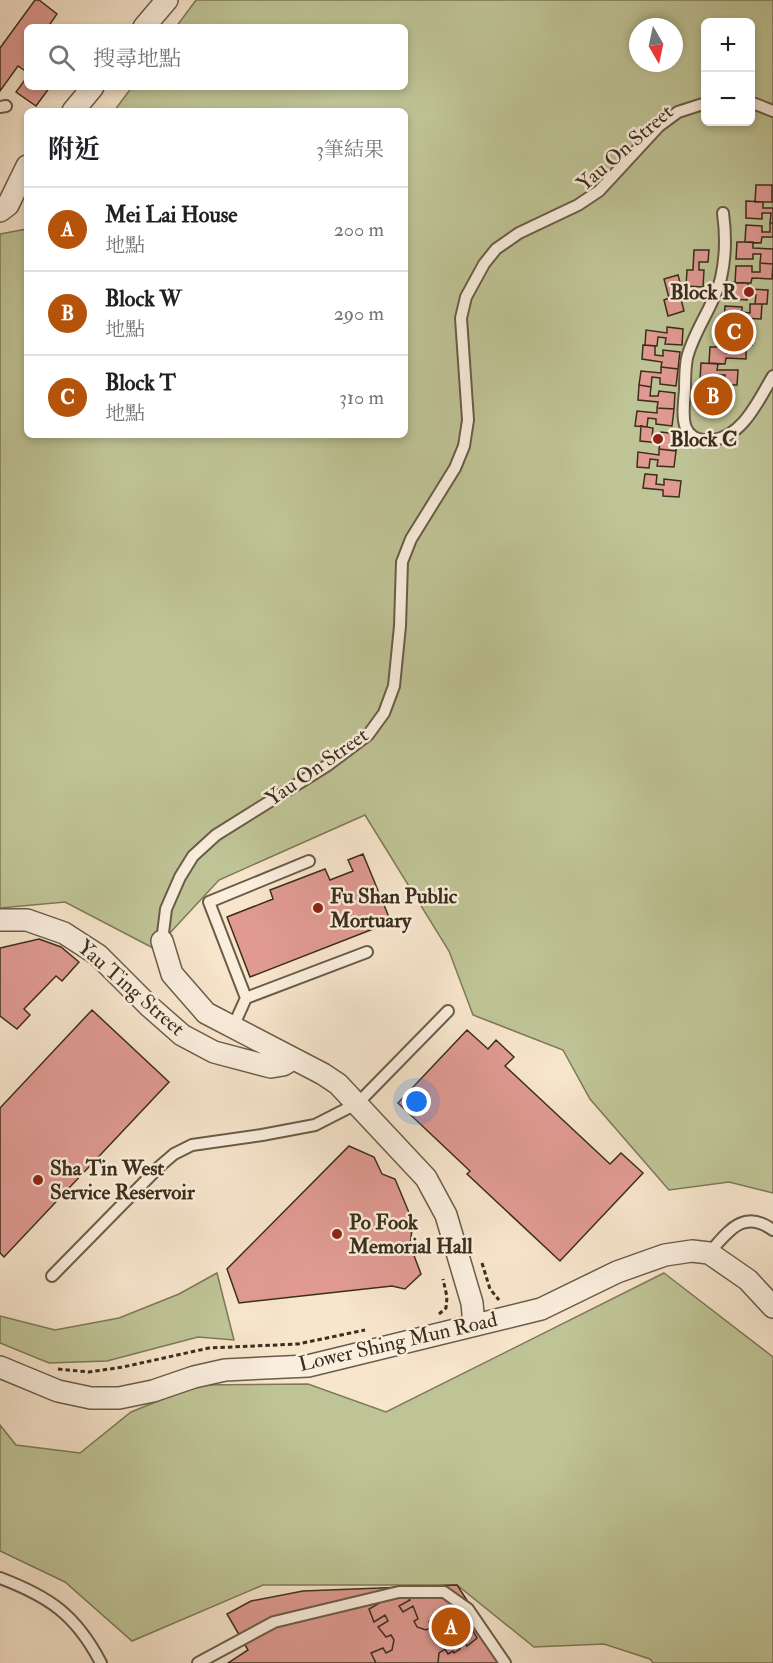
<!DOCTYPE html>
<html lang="zh-TW">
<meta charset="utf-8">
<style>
body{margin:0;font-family:"IM FELL Double Pica","Noto Serif TC",serif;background:#f6f6f6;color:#202124}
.controls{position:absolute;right:18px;top:18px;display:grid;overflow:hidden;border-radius:9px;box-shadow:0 3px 9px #0003}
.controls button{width:54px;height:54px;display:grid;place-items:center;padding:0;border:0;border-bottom:2px solid #e0e0e0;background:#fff;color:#202124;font:30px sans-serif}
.compass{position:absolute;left:629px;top:18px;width:54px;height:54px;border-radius:50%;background:#fff;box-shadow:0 3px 9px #0003;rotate:171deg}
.you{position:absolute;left:417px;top:1102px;width:21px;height:21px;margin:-15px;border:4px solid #fff;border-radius:50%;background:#1a73e8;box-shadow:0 0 0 9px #1a73e833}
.badge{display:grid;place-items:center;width:39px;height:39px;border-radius:50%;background:#b45309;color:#fff;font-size:20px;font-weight:700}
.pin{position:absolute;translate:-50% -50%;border:3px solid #fff;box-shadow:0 2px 6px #0006}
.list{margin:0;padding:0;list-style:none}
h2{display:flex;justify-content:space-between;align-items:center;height:78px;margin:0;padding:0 24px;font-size:26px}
h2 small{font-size:20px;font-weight:400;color:#757577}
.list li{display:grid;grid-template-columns:39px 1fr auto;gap:18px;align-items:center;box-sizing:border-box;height:84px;padding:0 24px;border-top:2px solid #e0e0e0}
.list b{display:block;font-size:22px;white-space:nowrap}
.list p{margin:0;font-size:20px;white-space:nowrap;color:#757577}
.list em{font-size:20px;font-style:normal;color:#757577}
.icon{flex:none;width:33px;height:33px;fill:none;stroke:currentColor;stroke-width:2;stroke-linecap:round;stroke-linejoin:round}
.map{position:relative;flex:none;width:773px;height:1663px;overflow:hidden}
.search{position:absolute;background:#fff;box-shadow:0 3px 9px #0003;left:24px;top:24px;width:384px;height:66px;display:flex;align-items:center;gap:15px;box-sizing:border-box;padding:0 21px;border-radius:9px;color:#757577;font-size:22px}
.panel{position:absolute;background:#fff;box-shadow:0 3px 9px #0003;left:24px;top:108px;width:384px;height:330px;border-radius:9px}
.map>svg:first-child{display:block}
</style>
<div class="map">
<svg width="773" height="1663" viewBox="0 0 773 1663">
<rect width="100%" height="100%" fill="#f7e5cc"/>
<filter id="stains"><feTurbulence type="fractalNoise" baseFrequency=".00333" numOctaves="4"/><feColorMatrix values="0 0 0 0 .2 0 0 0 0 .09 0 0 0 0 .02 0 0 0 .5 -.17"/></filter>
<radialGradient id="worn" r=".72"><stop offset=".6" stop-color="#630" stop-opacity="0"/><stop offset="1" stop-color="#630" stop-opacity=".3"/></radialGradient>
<path fill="#bfc496" stroke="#7d7958" stroke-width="1.5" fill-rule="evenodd" d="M196,0H773V1193L729,1182L669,1190L590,1099L563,1050L473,1015L449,951L365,815L219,880L155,949L65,902L0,908V234L27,229V435H405V111H114L132,87H405V27H176ZM706,22H750V122H706ZM638,27H674V63H638Z
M217,1273L234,1340L198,1337L107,1361L49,1363L0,1343V1316L55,1330L119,1318L179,1294Z
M664,1273L773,1357V1663H653L650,1659L604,1644L534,1647L457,1585H263L132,1641L65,1582L0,1551V1425L16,1445L80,1453L131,1412L198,1385L308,1384L386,1412Z"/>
<path fill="#e09a92" stroke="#3b2e1b" stroke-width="1.5" d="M35,0H39L57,14L48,27H27V72L18,66L0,91V48Z
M27,77V87H50L36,106L16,92Z
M756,185H772V202H755Z
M746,201L763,202V208H773V223H770L771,213H762V219L746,218Z
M770,223H773V237H762L761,243L745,242L746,225L762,226V232H770Z
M737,242H753V248L773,249V264L760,263L761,254H753V259H736Z
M694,250H709L708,262H699V270H704L703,287L686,286L687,270H693Z
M760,263L773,264L772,279L752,278L751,283H735L736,266H752V272H760Z
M678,275L681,286L672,289L674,297L680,295L684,311L668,316L664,300L669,298L664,279Z
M731,282L748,283V289L768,290L767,304H755L756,295L747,294V300L731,299Z
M750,304H762L761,319L741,318V324L724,323L725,306L742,307V312L750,313Z
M716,323H732V329L752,330V345L740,344V335H732V340H715Z
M667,327L683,329L682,345L665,344L666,338L658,337L657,346L645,345L646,330L667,333Z
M734,344L746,345V359L726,358L725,364L709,363L710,347H726V353H734Z
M643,345L655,346V355L663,356V350L680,352L678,369L661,367L662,362L642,359Z
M701,363L718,364L717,370H738L737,385H725V375H717V381L700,380Z
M661,367L678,369L676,386L660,384V378L652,377L651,387L639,385L641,371L661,373Z
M720,384L732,385L731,400L711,399V405L694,404L695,387H712L711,393L719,394Z
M639,385L651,387L650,396H658L659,391L675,393L674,409L657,408L658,402L638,400Z
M657,408L674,409L672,426L656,424V419L648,418L647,427L635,426L637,411L657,413Z
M641,426L653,428L652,437L660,438L661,432L677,434L676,451L659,449L660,443L640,441Z
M659,449L676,451L674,467L657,466L658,460L650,459L649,468L637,467L638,452L659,455Z
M645,474L657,475L656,484L664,485V479L681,481L679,497L663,496V490L643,488Z
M363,854L391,922L250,977L227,917L273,899L270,890L325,869L330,880L353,871L348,860Z
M39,939L61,947L79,962L62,981L56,976L24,1009L30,1015L17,1029L0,1016V948Z
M92,1010L169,1082L4,1257L0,1253V1108Z
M467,1030L488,1049L496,1040L514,1057L505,1066L610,1164L621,1153L643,1173L560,1261L467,1174L470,1171L398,1103Z
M349,1146L374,1157L382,1174L395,1179L413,1222L410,1245L421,1274L405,1289L392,1286L239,1303L227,1269Z
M457,1585L508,1663H228L248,1650L227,1614L251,1601L303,1591Z
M402,1590L410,1600L399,1606L403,1612L413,1606L418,1619L414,1621L417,1627L426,1630L432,1626L429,1622L440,1613L446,1624L452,1620L446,1610L458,1605L477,1638L467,1646L461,1635L455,1639L460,1649L454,1653L453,1651L448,1654L445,1649L439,1653L438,1663H376L371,1653L383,1648L386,1653L392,1650L394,1640L391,1635L386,1637L378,1627L388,1621L385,1615L374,1622L369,1609Z"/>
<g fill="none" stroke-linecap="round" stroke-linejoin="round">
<defs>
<path id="lane" d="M750,102L773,111
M0,107L6,106
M723,213C726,235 726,256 721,278C714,306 694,330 687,358C685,368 685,380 685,390C683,414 678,443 712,440C743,437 759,399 773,376
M162,941L166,909L180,877L193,856L216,835L328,765L368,735L384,713L394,686L400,626L402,562L411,539L455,468L464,446L468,420L461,318L466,297L484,264L496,249L519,233L578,205L599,191L659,126L678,112L706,103
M246,998L209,902L309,861
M233,1027L246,998L367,952
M709,1253C728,1232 743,1208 773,1230
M52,1276L160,1166L174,1154L192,1145L262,1135L315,1125L358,1103L448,1011
M0,1578C50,1597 76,1615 101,1663
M198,1663L274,1622L399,1592H444L468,1609L505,1663"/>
<path id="street" d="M144,27L167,0
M73,111L93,87
M0,211L8,205L27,166
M0,920H27L64,933L98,955L149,1006L182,1035L214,1052L271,1067L283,1065L293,1059
M162,941L172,974L206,1013L323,1074L338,1084L426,1178L446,1215L472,1303L474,1325
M0,1367L58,1391L91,1398H119L153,1391L194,1377L225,1370L308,1366L541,1309L617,1272L665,1255L692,1251L709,1253L748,1280L773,1307"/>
</defs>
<use href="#lane" stroke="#6a5c47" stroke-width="14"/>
<use href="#street" stroke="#6a5c47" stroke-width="24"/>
<path stroke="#3b2e1b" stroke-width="3" stroke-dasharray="4.5 3" stroke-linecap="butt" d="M482,1263L490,1289L499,1300
M439,1314L446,1308L447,1297L443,1279
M58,1369L89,1372L123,1367L209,1348L298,1344L365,1330"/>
<use href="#lane" stroke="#faeede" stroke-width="10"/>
<use href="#street" stroke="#faeede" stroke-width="21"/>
</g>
<g fill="#8f2418" stroke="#faeede" stroke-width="2">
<circle cx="749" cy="292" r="6"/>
<circle cx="658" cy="439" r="6"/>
<circle cx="318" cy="908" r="6"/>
<circle cx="38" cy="1180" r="6"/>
<circle cx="337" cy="1234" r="6"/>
</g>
<g text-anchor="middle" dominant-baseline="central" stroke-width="5" stroke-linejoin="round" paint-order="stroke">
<g font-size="21" fill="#3b2e1b" stroke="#faeede">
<text transform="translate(625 148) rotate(-41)">Yau On Street</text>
<text transform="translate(317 767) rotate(-35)">Yau On Street</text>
<text transform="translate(131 988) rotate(41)">Yau Ting Street</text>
<text transform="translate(398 1342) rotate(-13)">Lower Shing Mun Road</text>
</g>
<g font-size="21" font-weight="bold" fill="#3b2e1b" stroke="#faeede" text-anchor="start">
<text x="737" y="292" text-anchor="end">Block R</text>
<text x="670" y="439">Block C</text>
<text x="330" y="896">Fu Shan Public<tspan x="330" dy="24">Mortuary</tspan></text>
<text x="50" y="1168">Sha Tin West<tspan x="50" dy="24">Service Reservoir</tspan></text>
<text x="349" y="1222">Po Fook<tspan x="349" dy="24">Memorial Hall</tspan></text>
</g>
</g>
<rect width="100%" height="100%" filter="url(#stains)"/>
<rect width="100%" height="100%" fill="url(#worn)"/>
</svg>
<div class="controls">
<button>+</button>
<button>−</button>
</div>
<svg class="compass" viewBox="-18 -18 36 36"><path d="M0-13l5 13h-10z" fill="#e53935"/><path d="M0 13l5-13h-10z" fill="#757577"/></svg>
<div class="you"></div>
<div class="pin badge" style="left:451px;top:1627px">A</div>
<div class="pin badge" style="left:713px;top:396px">B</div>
<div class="pin badge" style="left:734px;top:332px">C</div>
<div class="search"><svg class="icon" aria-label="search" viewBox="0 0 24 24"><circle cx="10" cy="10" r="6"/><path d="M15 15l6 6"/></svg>搜尋地點</div>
<section class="panel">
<h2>附近<small>3筆結果</small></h2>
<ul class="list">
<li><span class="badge">A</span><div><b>Mei Lai House</b><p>地點</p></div><em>200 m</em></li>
<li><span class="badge">B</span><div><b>Block W</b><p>地點</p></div><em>290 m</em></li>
<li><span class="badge">C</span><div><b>Block T</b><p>地點</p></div><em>310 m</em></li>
</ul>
</section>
</div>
